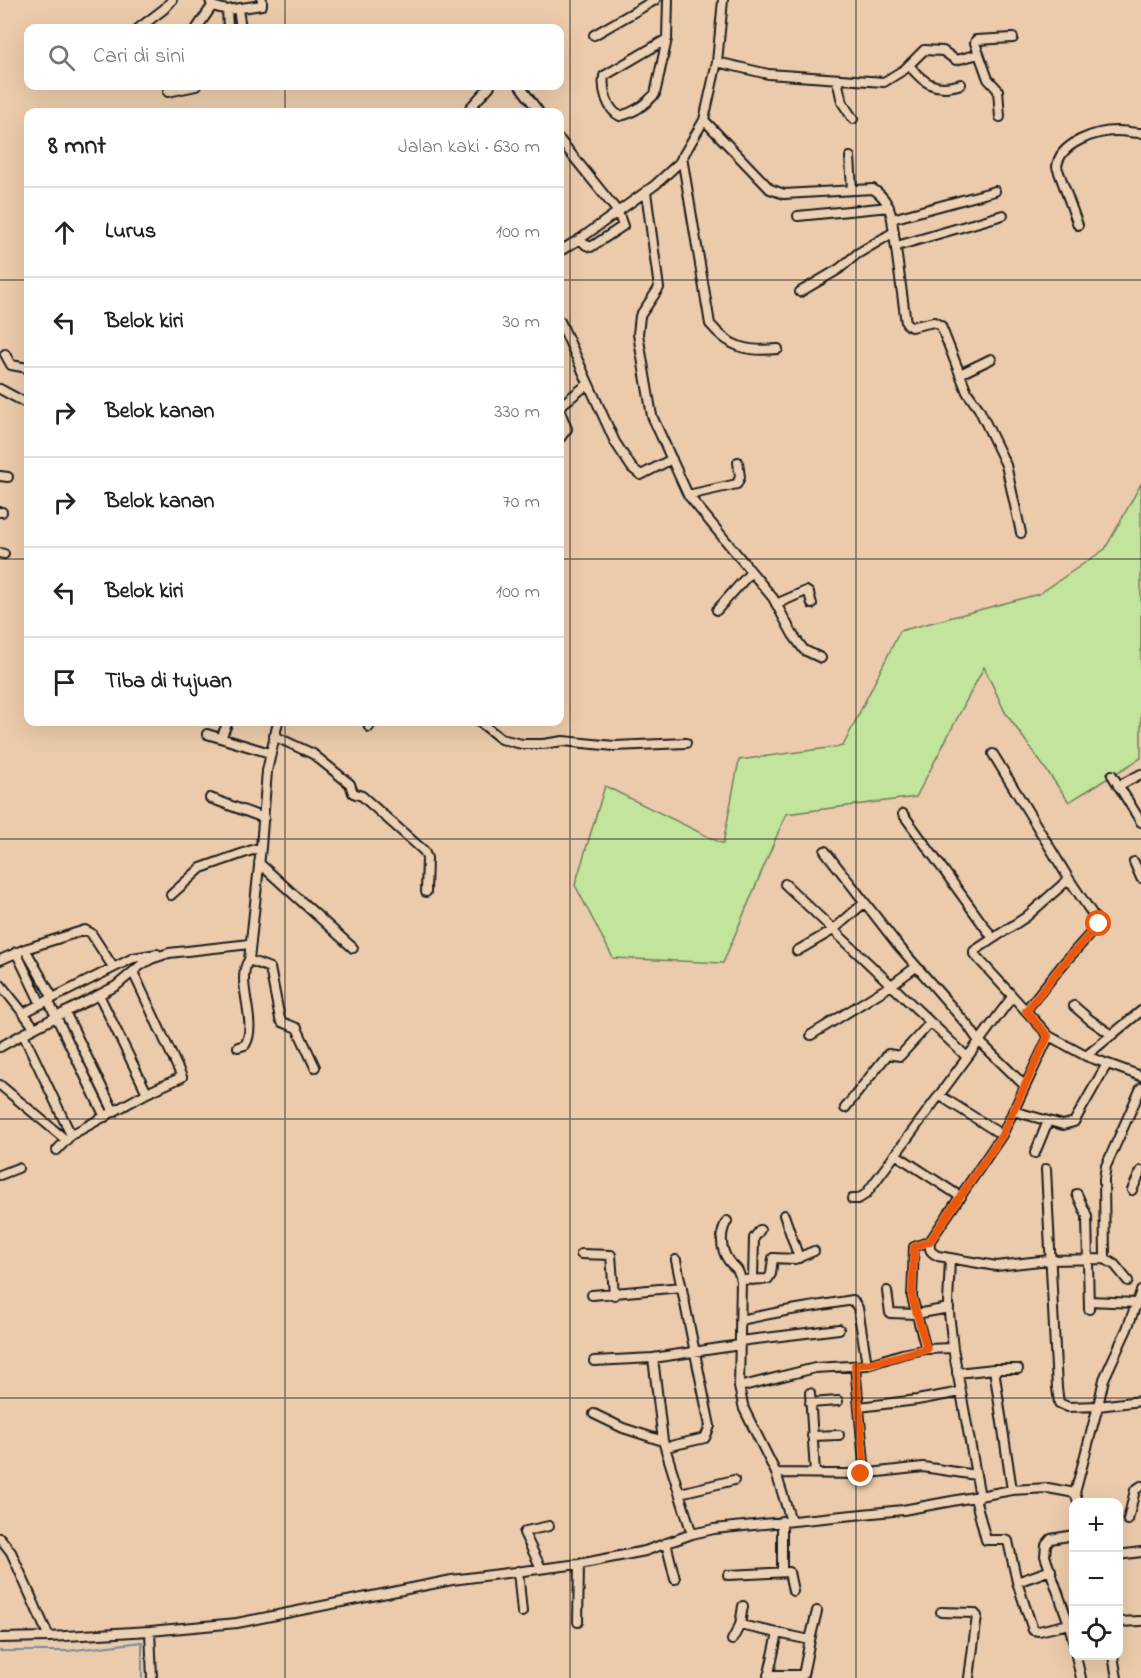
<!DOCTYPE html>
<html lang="id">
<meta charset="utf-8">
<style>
body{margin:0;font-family:"Indie Flower",sans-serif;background:#f2f2f2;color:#222}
.controls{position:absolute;right:18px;bottom:18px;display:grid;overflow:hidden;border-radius:12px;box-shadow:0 6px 24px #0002}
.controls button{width:54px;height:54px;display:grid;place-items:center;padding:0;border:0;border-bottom:2px solid #e0e0e0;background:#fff;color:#222;font:30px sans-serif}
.stop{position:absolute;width:18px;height:18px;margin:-14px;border:4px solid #ea580c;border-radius:50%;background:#fff}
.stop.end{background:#ea580c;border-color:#fff;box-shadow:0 2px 6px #0008}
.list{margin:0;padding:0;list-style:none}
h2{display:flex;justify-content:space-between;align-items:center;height:78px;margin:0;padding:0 24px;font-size:26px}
h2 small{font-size:20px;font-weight:400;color:#767676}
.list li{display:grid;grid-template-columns:39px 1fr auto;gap:18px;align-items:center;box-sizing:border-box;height:90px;padding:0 24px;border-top:2px solid #e0e0e0}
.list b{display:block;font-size:22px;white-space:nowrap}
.list em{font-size:20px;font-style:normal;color:#767676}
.icon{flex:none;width:33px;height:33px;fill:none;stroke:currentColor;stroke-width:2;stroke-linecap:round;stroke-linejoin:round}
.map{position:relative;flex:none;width:1141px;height:1678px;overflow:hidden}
.search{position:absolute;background:#fff;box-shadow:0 6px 24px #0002;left:24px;top:24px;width:540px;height:66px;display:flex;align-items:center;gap:15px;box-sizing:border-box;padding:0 21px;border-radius:12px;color:#767676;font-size:22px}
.panel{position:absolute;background:#fff;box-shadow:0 6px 24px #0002;left:24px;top:108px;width:540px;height:618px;border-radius:12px}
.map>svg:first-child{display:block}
</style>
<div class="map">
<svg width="1141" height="1678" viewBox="0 0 1141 1678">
<rect width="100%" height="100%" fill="#ebcbab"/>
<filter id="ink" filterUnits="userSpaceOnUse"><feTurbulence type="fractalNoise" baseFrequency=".0167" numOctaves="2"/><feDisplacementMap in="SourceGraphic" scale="12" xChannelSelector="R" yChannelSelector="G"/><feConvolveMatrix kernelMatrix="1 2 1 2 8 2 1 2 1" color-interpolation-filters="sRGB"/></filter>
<g filter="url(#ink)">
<path fill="#c3e49c" stroke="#70805c" stroke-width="1.5" d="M1141,484V758L1069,802L1005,712L984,667L916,797L786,814L723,963L613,958L575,885L605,786L723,844L739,760L843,746L900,631L1039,594L1105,549Z"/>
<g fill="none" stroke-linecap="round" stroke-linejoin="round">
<path stroke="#738ca0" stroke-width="2" d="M0,1651H67L142,1642V1678"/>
<defs>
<path id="minor" d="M210,0L212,6L227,10L262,5V0
M238,9L241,28
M227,10L228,28
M139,28L164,9L172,0
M197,28L212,6
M594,35L655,0
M667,39L604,76C602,89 607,110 620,116C633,113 646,104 655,94L667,39L668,0
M979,54L988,79L998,90L1000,117
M717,62L768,74L884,82L905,69L924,50L943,51L956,60L979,54L975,43L976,40L1013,38
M909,65C924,84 936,92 961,84
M837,80L842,102L853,119
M520,86L539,112
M168,92L196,86
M470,108L490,86
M704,120L770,189L784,194L873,189C885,197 889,205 892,219L906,323L911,327L934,322L941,326L967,392L979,409L1006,465L1021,533
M560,140L618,212L623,226L591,247L586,245L580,239
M682,157L710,324C730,348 747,352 778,349
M850,157L852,189
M646,192L659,288L640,316L638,334L652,416L688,495L773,598L793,635L804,650L821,658
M798,216L889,207
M892,219L995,191
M1078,225L1057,167C1059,143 1096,131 1117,131C1125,131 1133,133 1141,133
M897,246L1003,215
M560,251L580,239L655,185L679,163L704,120L717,62L723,0
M800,292L839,269L857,254L894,232
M560,321L615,442L632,468L641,475L672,459
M5,354L11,365L28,368
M960,374L991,359
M0,389L26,403L28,402
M560,406L588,384
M560,411L567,429L560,438
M0,476L8,477
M688,495L737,484L740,477L738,462
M0,512H2
M0,553L4,554
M776,604L806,591L809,593L812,604
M717,610L751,572
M368,722L369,727
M480,722L501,739L522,744H543L563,741L614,746L686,743
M207,734L270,753
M274,736L313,754L350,784L353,793L362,796L424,851L427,858L426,892
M221,738L228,722
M993,754L1069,879L1099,924L1064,963L1026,1010
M1112,775L1141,822
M1118,786L1141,774
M210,798L264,818
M903,814L992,937
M825,851L897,944L969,1027L978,1040L1024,1085
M1134,862L1141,878
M259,863L353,948
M1069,879L1026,917L974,951V954L1049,1036L1086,1056L1141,1076
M785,884L967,1057
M171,895L201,868L261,847
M25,949L53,998
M797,951L833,930L864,903
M16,952L41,1004
M0,960L25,949L85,930L91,933L113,967
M249,960L270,968L280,1019L282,1022L297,1028L315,1067
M0,984L24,1014
M99,995L147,1093
M48,1000L105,1117
M1074,1006L1089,1019L1112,1035
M65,1012L114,1112
M34,1027L24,1014L29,1010L133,958L157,954
M811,1035L890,986L916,967
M0,1047L23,1034
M238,1047L245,1045C259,1023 234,980 249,960L261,847L267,771L278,722
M1086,1056L1141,1011
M0,1085L66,1140
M939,1095L1002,1135
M845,1108L888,1054L900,1056L930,1023
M1013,1111L1063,1125L1074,1122L1107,1064
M71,1135L147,1093L182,1077L133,972
M57,1150L71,1135L23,1034L116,986L141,965L151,959L169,953L250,944
M1035,1153L1048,1121
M895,1154L961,1197
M1046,1169L1057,1388L1059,1403L1068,1407L1098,1406L1104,1379L1127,1329L1141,1291
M0,1175L18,1168
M1132,1190L1141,1171
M1077,1194L1087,1216L1089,1309
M852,1199H858L866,1194L1012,997
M784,1215L799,1258
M727,1221C720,1232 720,1248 728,1260C735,1270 737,1264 741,1280L739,1387L744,1409L776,1473L791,1521
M930,1241C929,1250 930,1252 938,1256L996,1266L1049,1260L1105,1259L1115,1265L1128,1281
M581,1254L611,1255L614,1295
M950,1259L948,1304L953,1348L980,1497
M1105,1259L1104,1179L1106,1166L1141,1088
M741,1280L768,1279L771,1274L773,1258L795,1259L814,1251
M753,1280L754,1238L760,1230
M887,1291L890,1313L916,1314L949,1308
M592,1295L682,1287
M1089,1301L1136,1303
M740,1320L785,1311L853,1300L858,1308L867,1365
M740,1341L839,1329
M926,1349L912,1297L914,1247L930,1241L1002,1135L1049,1036
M653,1358L663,1441L692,1534
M594,1361L653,1358L740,1345
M855,1366L865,1473
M994,1369H1018
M957,1373L994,1369L1012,1490
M739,1387L815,1368L867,1365L902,1354L926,1349L953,1348
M810,1393L815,1473
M810,1403L838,1401
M859,1407L917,1400L961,1392
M594,1414L623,1428L663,1441
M812,1436L839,1435
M666,1447L705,1438L710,1426L676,1260
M776,1473L861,1474L923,1467L976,1475
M680,1493L734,1480
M1075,1493L1098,1406L1141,1401
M975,1498L986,1540H1004L1008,1541L1017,1582L1033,1630L1039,1631L1069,1624
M1128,1520L1135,1490L1141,1486
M782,1521V1571
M1074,1535L1051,1539L1046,1545L1045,1556L1069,1624L1074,1644
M0,1538L11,1552L49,1637L150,1631L237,1623L452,1580L579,1564L645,1551L692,1534L714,1529L903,1510L1012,1490L1048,1488L1075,1493L1078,1502
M666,1543L675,1579
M1118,1555L1141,1552
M541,1568L524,1533L526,1531L549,1526
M518,1571L522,1612
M728,1575L789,1572L793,1591
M1017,1582L1051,1570
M941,1612L974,1613L977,1616L969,1678
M578,1622L579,1564
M1118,1622L1141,1621
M740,1625L810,1640L817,1611
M150,1631L152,1678
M0,1638L49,1637
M732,1640L740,1625L743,1606
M1076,1656L1081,1678
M1113,1656L1117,1678
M768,1675H803L810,1640
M768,1678L778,1633"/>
</defs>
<use href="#minor" stroke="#1c1c1c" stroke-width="12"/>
<use href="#minor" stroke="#edd1b4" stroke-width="8"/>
</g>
</g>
<g fill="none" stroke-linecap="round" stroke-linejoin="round" filter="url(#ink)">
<path stroke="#ea580c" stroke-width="8" d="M861,1474L865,1473L855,1365C879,1364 903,1354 927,1349L912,1297L914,1247L930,1241L1002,1135L1048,1036L1026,1011L1064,963L1099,924"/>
</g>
<path fill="none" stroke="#1c1c1c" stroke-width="1.5" stroke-opacity="0.55" d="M285,0V28M570,0V1678M856,0V1678M285,86V112M0,280H28M560,280H1141M0,559H28M560,559H1141M285,722V1678M0,839H1141M0,1119H1141M0,1398H1141"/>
</svg>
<div class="controls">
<button>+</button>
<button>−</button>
<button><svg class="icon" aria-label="locate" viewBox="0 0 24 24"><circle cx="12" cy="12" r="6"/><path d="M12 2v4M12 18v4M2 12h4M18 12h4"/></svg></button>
</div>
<div class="stop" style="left:1099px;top:924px"></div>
<div class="stop end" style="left:861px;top:1474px"></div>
<div class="search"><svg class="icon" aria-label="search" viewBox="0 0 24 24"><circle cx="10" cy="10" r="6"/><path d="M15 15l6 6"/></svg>Cari di sini</div>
<section class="panel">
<h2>8 mnt<small>Jalan kaki · 630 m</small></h2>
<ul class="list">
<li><svg class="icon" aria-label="ahead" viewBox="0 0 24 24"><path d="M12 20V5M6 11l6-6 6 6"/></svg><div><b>Lurus</b></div><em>100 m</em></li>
<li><svg class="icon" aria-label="left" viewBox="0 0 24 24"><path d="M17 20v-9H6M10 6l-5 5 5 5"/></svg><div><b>Belok kiri</b></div><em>30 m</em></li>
<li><svg class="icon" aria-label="right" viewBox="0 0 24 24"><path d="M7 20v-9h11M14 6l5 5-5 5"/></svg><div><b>Belok kanan</b></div><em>330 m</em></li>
<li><svg class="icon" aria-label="right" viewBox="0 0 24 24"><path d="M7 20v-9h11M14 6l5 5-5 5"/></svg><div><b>Belok kanan</b></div><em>70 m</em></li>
<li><svg class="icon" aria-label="left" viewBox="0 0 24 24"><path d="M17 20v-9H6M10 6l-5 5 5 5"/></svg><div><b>Belok kiri</b></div><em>100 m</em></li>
<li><svg class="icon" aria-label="arrive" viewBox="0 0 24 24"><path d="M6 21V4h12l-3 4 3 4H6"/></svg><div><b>Tiba di tujuan</b></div></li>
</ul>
</section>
</div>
